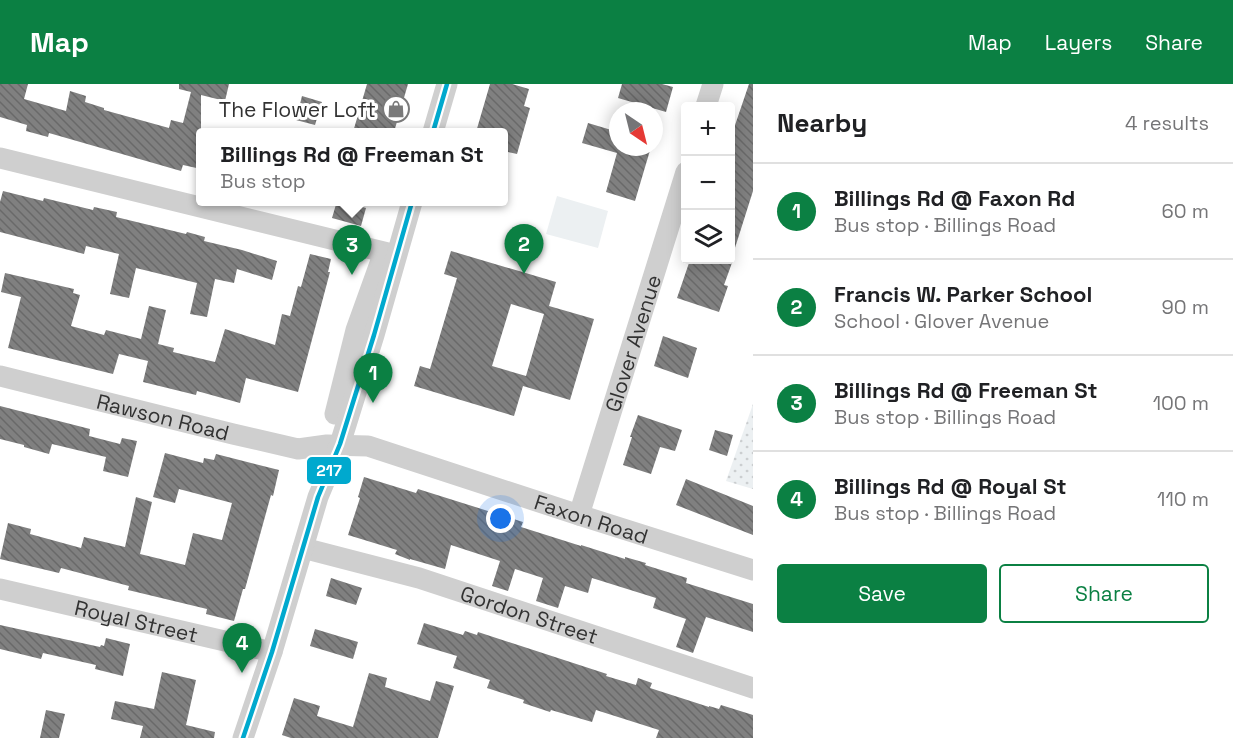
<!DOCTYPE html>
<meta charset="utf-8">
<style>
body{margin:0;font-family:"Space Grotesk",sans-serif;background:#f6f6f6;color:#202124}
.controls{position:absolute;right:18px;top:18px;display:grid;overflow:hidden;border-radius:6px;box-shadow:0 3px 15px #0003}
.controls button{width:54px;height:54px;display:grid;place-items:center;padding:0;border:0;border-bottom:2px solid #e0e0e0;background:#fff;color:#202124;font:30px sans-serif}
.compass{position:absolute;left:609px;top:18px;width:54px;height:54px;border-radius:50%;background:#fff;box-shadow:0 3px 15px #0003;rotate:145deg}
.you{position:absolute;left:501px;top:435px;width:21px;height:21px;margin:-15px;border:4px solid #fff;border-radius:50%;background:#1a73e8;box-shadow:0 0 0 9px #1a73e833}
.badge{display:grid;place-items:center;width:39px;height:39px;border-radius:50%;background:#0b8043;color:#fff;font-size:20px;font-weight:700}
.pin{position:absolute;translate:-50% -50px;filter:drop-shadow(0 2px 3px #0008)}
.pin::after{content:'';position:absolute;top:32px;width:21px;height:18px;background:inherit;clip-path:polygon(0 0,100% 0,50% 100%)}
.popup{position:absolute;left:196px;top:44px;width:312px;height:78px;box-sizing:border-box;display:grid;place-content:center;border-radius:6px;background:#fff;filter:drop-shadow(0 2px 4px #0005);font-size:20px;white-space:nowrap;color:#757577}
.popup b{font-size:22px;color:#202124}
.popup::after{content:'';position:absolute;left:50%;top:100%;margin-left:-12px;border:12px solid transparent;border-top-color:#fff}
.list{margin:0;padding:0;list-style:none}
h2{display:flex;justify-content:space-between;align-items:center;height:78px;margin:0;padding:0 24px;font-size:26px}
h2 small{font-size:20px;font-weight:400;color:#757577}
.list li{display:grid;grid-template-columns:39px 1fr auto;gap:18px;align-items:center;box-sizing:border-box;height:96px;padding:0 24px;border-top:2px solid #e0e0e0}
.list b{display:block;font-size:22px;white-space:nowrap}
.list p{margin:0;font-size:20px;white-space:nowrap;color:#757577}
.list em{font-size:20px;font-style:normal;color:#757577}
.actions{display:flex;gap:12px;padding:18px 24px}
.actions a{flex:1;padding:14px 0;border:2px solid #0b8043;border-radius:6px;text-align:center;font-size:21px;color:#0b8043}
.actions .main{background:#0b8043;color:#fff}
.icon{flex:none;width:33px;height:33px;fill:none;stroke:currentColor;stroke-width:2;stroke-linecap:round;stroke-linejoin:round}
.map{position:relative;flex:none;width:753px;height:654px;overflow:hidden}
header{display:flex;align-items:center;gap:36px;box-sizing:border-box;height:84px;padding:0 30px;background:#0b8043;color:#fff}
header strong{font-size:28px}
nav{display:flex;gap:33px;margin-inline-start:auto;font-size:21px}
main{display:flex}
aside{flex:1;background:#fff}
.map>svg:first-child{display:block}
</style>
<header>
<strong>Map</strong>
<nav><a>Map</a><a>Layers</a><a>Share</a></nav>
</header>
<main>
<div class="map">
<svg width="753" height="654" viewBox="0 0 753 654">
<defs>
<pattern id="park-dots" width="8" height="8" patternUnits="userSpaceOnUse" patternTransform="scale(1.5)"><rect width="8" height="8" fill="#ecf0f2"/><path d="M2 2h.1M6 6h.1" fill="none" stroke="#cbced0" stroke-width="1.8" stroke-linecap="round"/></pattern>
<pattern id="building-back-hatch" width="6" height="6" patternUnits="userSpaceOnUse" patternTransform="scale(1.5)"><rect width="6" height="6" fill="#808080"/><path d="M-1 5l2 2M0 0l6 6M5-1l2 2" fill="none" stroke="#696969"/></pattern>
</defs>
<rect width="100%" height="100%" fill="#fff"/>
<path fill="url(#park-dots)" d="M753,320V405L726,397Z"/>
<path fill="#ecf0f2" d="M557,112L608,127L598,164L546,150Z"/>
<path fill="url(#building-back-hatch)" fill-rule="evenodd" d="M0,0H28L24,15L66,27L70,7L86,12L85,18L104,24V26L169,44L171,36L183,39L191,8L179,5V0H229L225,17L201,11V85L183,81L181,87L49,49L48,53L26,47L27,41L0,33Z
M367,0H408L394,48H353Z
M490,0H512L529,5L524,22L530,24L517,70L504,67V48H476Z
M622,0H662L673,3L666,28L618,14Z
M749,0H753V107L734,167L730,166V62L735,48L733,47Z
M302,12L322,18L315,41L296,36Z
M588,39L618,48V65L619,63H651L635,117L606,108L617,69L582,59Z
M3,107L43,117L44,114L93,126L94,123L117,128L116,133L186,150L187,148L205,153L204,157L242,166L277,177L272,196L237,185L234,199L215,195L207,233L190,230L197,199L136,184L129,214L110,210L119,170L86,162L84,170L0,148V118Z
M337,117H342L366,124L361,142L332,134Z
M451,167L556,198L549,222L594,235L570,316L523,302L514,332L414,302L420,282L430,285L457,194L444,190ZM511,220L544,230L526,292L492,282Z
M310,170L331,175L328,188H330L298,308L246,294L240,319L197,307L196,311L143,298L148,277L119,270L113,290L8,264L21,213L1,208L5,189L74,205L73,209L80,211L71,242L104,251L106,246L141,255L149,222L166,226L158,260L174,264L173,268L215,278L225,245L275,261L282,230L290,232L298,202L301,203Z
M690,176H733L724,201L728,202L719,228L677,214Z
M663,252L697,264L688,294L654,282Z
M0,322L90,345L89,352L120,360L122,354L137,357L128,393L103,387L106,373L52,360L49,370L24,363V361L0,355Z
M638,331L682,346L675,367L660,363L651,390L623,381L632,353H630Z
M715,346L733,351L727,372L709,366Z
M165,369L203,379L204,374L214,376L216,370L279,386L273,412L271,411L245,505H243L234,537L206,530L207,525L128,506L129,502L61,484L59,489L0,475L8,439L31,445L30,450L81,464L84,453L125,463L136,413L152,418L140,470L185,481L193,449L222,456L232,419L179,405L175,419L153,413Z
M364,393L416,409L418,405L523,438L521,443L581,462V461L625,475V473L646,479L645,481L687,494L686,499L753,520V548L706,533L693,569L676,563L686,535L653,524L656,514L592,494L588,509L565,502L558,524L536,517L543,494L515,485L508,507L492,502L500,477L451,461L445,485L410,475V476L395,470L397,466L348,451L360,414L358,413Z
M686,395L753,422V451L676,421Z
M331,494L362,504L356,521L326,512Z
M424,539L463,551L465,547L477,551L478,548L607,590L606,592L636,601L638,594L652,599L650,604L709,623V622L719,625L721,621L753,631V654H656L659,646L596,626L592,638L551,626L550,628L523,619L524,616L487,604L490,596L453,584L457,572L417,560Z
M0,541L100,563L101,561L104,562L106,554L130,560L123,592L95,585L96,581L43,569L41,575L0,565Z
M315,545L358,558L353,575L310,562Z
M162,588L196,596L186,641L215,648L214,654H140L143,642L111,635L115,617L154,625Z
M369,589L387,594L385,603L430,617L436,597L454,602L438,654H291L282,651L294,614L320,622L317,632L353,643Z
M46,626L65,630L59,654H40Z"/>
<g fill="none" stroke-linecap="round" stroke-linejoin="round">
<g stroke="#cfcfcf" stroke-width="21">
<path d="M706,22L713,0"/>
<path d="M433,48L447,0"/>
<path d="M0,74L396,171"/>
<path id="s1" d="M0,292L233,350L298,365L327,361L368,362L579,431L753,486"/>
<path d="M335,330L356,246L383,171"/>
<path id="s2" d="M579,431L686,88"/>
<path id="s3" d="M303,464L419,494L753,604"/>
<path id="s4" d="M0,505L272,568"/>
<path d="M243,654L272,568L318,413L340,360L374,251L412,118"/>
</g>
<defs>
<path id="bus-1" d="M433,48L447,0
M243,654L272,568L318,413L340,360L374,251L412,118"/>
</defs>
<use href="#bus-1" stroke="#fff" stroke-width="9"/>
<use href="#bus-1" stroke="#00a9ce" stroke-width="4.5"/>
</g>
<defs>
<symbol id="shop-ring" viewBox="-11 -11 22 22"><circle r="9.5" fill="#fff" stroke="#7a7a7a" stroke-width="1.5"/><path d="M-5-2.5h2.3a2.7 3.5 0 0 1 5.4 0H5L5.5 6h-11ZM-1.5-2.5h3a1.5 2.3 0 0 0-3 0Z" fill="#7a7a7a"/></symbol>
</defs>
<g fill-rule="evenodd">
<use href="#shop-ring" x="381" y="10" width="30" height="30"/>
</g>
<g text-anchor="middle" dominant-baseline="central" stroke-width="6" stroke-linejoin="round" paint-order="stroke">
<g font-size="21" fill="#323232" stroke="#fff" text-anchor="end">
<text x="376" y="25">The Flower Loft</text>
</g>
<g font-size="21" fill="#323232" stroke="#fff">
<text stroke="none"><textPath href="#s2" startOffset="180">Glover Avenue</textPath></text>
<text stroke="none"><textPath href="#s1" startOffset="168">Rawson Road</textPath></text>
<text stroke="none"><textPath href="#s1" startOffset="612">Faxon Road</textPath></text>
<text stroke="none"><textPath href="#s3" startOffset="236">Gordon Street</textPath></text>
<text stroke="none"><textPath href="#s4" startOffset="140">Royal Street</textPath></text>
</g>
</g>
<rect stroke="#fff" stroke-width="2" x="306" y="372" width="46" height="29" rx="6" fill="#00a9ce"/>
<g font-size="16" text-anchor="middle" font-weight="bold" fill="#fff">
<text x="329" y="392">217</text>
</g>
</svg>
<div class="controls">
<button>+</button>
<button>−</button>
<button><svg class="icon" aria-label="layers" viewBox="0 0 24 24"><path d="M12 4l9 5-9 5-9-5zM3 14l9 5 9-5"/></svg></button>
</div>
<svg class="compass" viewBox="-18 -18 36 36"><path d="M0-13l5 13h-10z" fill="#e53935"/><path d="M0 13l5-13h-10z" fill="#757577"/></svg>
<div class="you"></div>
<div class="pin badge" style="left:373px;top:319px">1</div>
<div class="pin badge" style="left:524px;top:190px">2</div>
<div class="pin badge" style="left:352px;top:191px">3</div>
<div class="popup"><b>Billings Rd @ Freeman St</b>Bus stop</div>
<div class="pin badge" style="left:242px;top:589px">4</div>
</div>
<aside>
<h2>Nearby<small>4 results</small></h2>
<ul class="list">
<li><span class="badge">1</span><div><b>Billings Rd @ Faxon Rd</b><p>Bus stop · Billings Road</p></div><em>60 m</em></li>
<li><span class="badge">2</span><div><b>Francis W. Parker School</b><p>School · Glover Avenue</p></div><em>90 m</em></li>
<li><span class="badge">3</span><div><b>Billings Rd @ Freeman St</b><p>Bus stop · Billings Road</p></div><em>100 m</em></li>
<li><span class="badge">4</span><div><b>Billings Rd @ Royal St</b><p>Bus stop · Billings Road</p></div><em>110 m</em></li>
</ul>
<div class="actions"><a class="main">Save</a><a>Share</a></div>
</aside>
</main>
